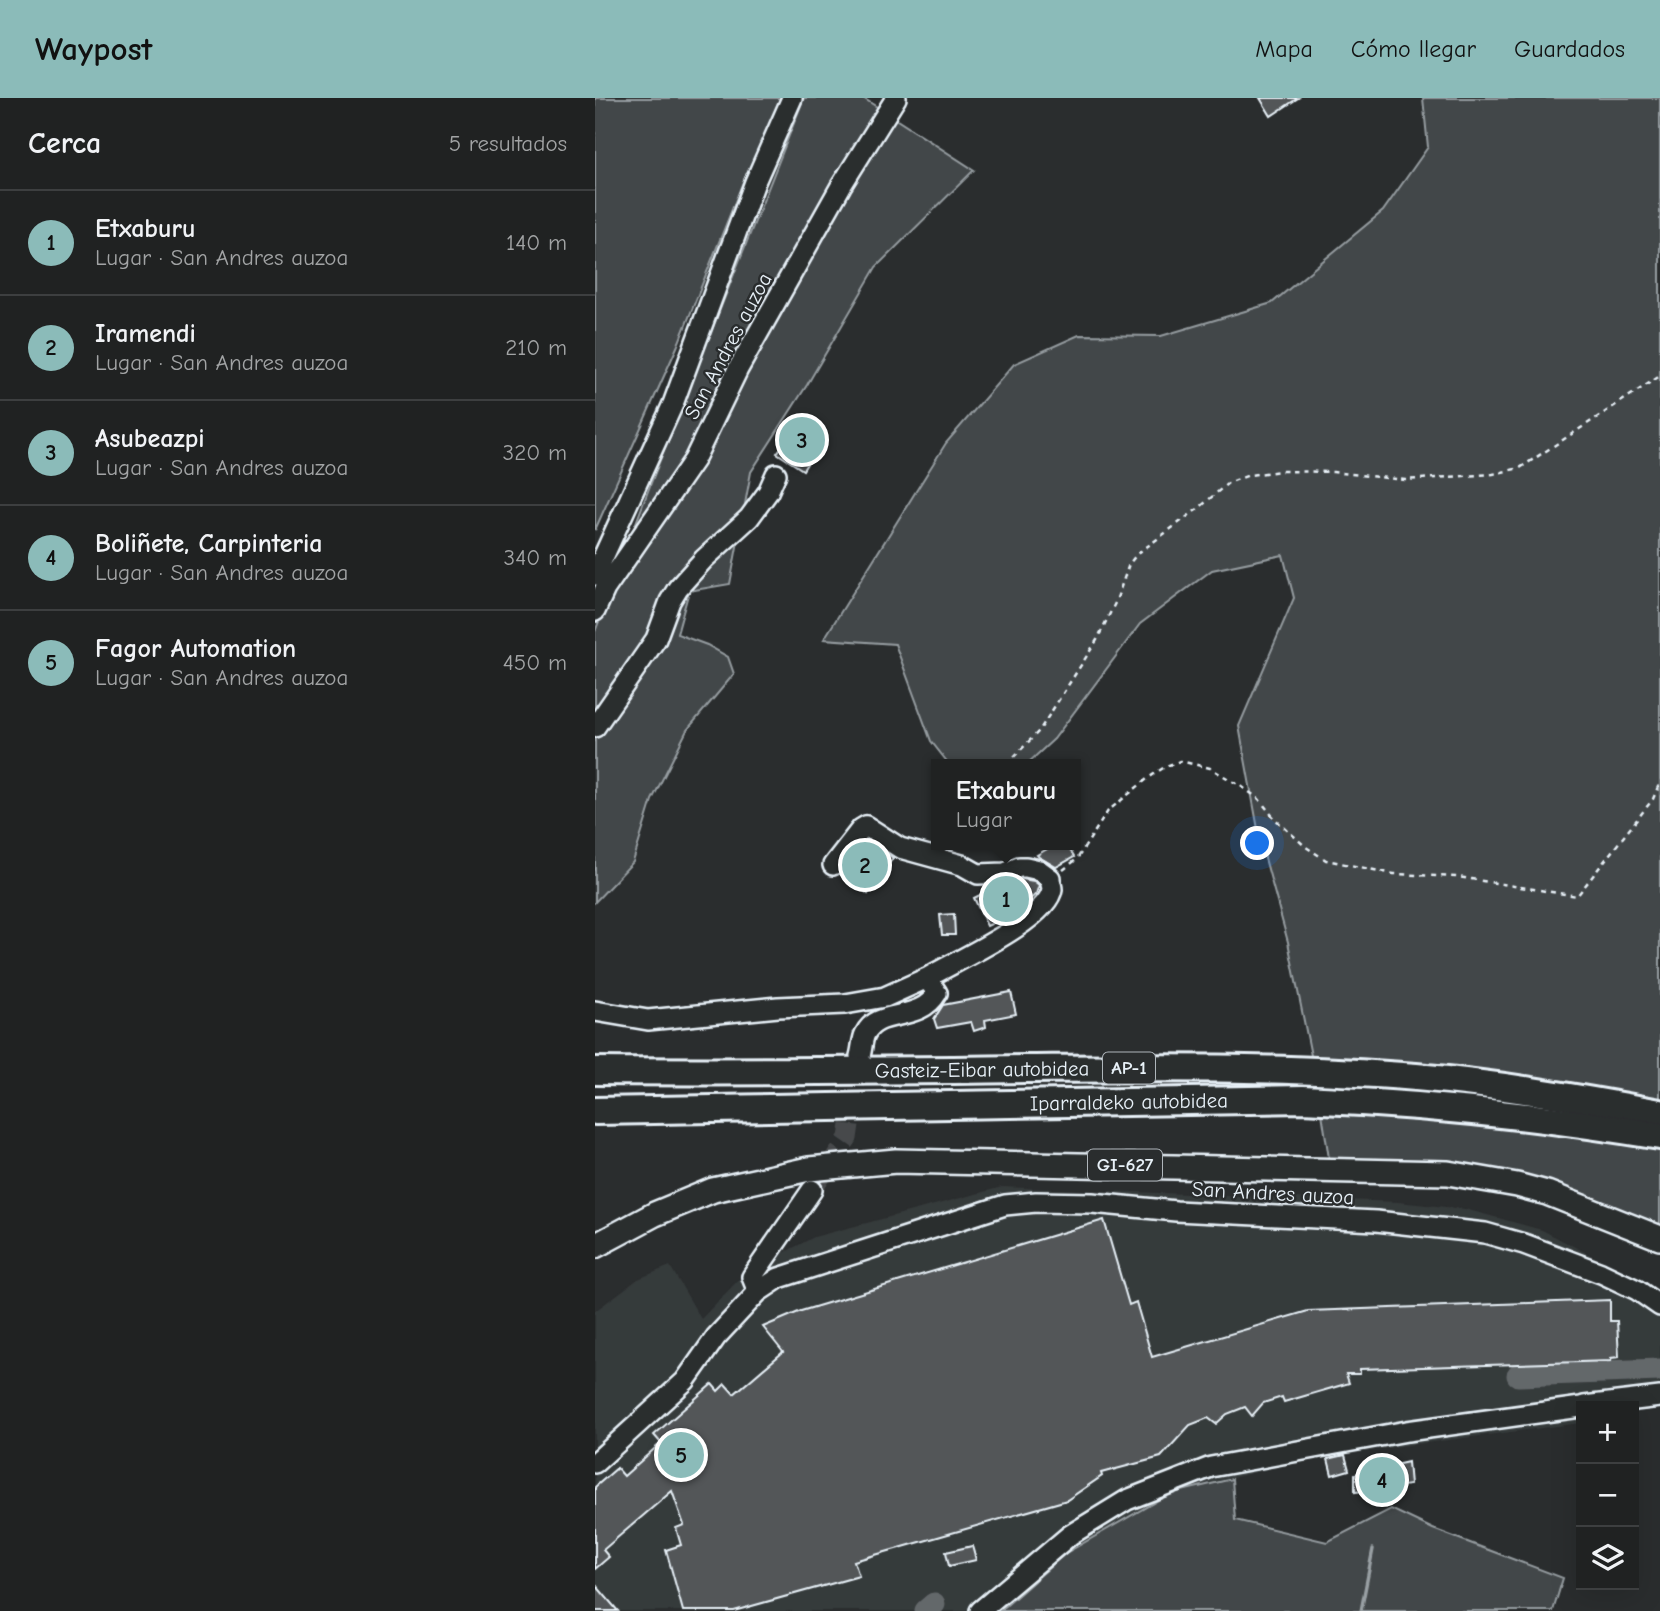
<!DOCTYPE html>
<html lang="es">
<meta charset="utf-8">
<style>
body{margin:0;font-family:"Comic Neue",sans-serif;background:#2d2f2f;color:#f1f3f6}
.controls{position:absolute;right:21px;bottom:21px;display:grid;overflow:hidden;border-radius:0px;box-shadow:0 7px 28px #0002}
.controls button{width:63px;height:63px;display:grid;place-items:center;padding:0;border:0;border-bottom:2px solid #3d3f40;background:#202222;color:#f1f3f6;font:35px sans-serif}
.you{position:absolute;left:663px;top:746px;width:24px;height:24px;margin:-18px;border:5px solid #fff;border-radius:50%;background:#1a73e8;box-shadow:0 0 0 10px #1a73e833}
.badge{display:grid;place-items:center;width:46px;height:46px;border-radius:50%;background:#8bbbb9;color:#111;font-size:23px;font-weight:700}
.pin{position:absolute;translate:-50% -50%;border:4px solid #fff;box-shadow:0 2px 7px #0006}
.popup{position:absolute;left:336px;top:661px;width:150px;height:91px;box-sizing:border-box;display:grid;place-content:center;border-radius:0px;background:#202222;filter:drop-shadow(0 2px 5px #0005);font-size:23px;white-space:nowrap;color:#a2a4a5}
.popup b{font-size:26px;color:#f1f3f6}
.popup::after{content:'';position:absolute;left:50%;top:100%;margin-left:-14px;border:14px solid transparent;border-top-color:#202222}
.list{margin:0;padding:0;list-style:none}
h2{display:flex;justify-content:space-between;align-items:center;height:91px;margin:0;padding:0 28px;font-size:30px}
h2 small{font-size:23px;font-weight:400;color:#a2a4a5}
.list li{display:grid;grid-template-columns:46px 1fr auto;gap:21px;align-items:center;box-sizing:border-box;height:105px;padding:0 28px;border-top:2px solid #3d3f40}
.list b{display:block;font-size:26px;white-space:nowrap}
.list p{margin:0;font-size:23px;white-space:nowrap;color:#a2a4a5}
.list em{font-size:23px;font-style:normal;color:#a2a4a5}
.icon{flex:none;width:38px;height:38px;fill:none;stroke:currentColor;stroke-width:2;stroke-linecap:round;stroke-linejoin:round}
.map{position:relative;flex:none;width:1065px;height:1513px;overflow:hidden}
header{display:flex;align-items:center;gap:42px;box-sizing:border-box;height:98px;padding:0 35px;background:#8bbbb9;color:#111}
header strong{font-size:33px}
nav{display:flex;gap:38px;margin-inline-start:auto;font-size:24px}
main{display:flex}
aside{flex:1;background:#202222}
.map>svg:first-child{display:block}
</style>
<header>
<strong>Waypost</strong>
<nav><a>Mapa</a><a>Cómo llegar</a><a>Guardados</a></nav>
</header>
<main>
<aside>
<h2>Cerca<small>5 resultados</small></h2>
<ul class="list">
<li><span class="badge">1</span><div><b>Etxaburu</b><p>Lugar · San Andres auzoa</p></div><em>140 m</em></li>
<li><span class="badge">2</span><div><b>Iramendi</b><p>Lugar · San Andres auzoa</p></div><em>210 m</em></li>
<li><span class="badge">3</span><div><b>Asubeazpi</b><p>Lugar · San Andres auzoa</p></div><em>320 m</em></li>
<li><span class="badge">4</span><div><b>Boliñete, Carpinteria</b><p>Lugar · San Andres auzoa</p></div><em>340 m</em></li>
<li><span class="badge">5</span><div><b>Fagor Automation</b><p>Lugar · San Andres auzoa</p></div><em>450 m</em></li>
</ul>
</aside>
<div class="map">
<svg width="1065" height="1513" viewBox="0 0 1065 1513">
<rect width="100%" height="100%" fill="#2a2d2e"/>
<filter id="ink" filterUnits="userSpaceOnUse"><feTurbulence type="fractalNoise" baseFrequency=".0143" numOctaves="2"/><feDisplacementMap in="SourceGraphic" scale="14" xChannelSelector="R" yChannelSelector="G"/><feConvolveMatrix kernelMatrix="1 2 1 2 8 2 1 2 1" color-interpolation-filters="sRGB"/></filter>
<g filter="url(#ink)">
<path fill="#363a3b" d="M407,1089L803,1104L870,1111L947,1132L1065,1193V1310L1039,1315V1308H986V1325L799,1349L689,1367L574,1396L471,1455L404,1513H0V1213L43,1181L75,1168L106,1221L150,1175L219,1139Z"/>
<path fill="#424648" stroke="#959ca0" stroke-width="2" d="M0,0H189L148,84L82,249L0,432Z
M209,0H268L379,72L281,169L212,287L156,374L135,486L94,493L82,536L112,547L133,559L139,576L92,632L57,702L38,764L0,804V534L56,385Z
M828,0H1065V1128L902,1073L737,1080L725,1002L693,844L665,742L644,628L699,500L688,457L617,472L545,526L459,641L432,666H354L336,643L300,546L229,541L351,345L419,266L484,237L566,238L677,205L788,113L833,49Z
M637,1381L640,1422L732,1444L796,1411L838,1431L968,1480L958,1513H405L471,1455L574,1396Z"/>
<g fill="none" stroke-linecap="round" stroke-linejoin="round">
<path stroke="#989fa3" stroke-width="3.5" d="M766,1513L778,1451"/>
<path stroke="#63686b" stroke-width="23" d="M923,1277L1065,1272
M331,1513L339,1506"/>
</g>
<path fill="#535759" stroke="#e8f1f8" stroke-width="2" d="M665,0H703L676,18Z
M210,317L229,330L214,354L218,356L208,372L182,355Z
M272,743L298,760L273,796L245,776Z
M459,747H472L479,759L461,769L444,759L442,757Z
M427,781L439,783L444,787L441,796L419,816L392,828L379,800L405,787Z
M359,816L360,837H347L345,817Z
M416,894L421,916L390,922L391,929L379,933L376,924L342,930L339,921L348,907Z
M509,1122L534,1207L541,1204L557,1259L713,1213L1015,1202V1223H1022L1024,1259L1016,1260V1263L765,1271V1276H751L754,1285L689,1304L687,1299L668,1305L657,1318L650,1309L632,1316L621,1326L613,1320L595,1327L566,1359L506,1375L507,1378L472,1402L259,1463L264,1478L139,1513H88L71,1452L86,1447L81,1430L89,1427L77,1393L8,1452L14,1459L0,1471V1389L22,1370L29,1378L66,1345L59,1337L117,1286L123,1293L130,1286L139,1296L188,1254L168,1229L206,1213Z
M750,1357L754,1372L737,1377L733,1361Z
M813,1364L815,1387L760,1394V1376Z
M377,1448L381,1462L354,1468L351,1454Z
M0,1486L23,1513H0Z"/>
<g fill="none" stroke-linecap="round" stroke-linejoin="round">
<path stroke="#464a4c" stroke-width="19" stroke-dasharray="19 10" stroke-linecap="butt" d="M217,1092L253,1040L265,959"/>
<defs>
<path id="minor" d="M0,477L78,306L160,84L197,0
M0,513L10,491L99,362L143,271L246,88L301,0
M0,629L61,541L75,503L83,490L109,461L154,420L173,394L181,376
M238,767L266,731L271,728L305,750L367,767L383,776L410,775L424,769H431L444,772L455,780C455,784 457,788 457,791C453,822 358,864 332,880L342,895C324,926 283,909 270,936C267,942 267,952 265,958
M0,913L53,922L183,909L250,906L290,899L332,880
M163,1194L157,1179L217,1092
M989,1308L1065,1299
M0,1365L90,1283L121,1239L163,1194L184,1180L410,1107L441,1104L497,1105L581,1113L781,1123L890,1135L929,1146L1006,1175L1042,1192L1065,1208
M385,1513L475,1437L532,1402L616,1369L812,1333L986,1309"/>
<path id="major" d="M0,1148L60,1116L118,1092L214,1071L301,1063L853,1075L922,1087L952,1095L1065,1140"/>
<g id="highway">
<path id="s1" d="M0,973C143,974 286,973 429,971C560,970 690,968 821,979C903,986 984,1000 1065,1015"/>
<path id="s2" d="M0,1013L708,1001C828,1006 946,1018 1065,1038"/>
</g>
</defs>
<use href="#minor" stroke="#e8f1f8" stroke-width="24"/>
<use href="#major" stroke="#e8f1f8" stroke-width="28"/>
<use href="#highway" stroke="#e8f1f8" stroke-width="32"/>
<path stroke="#e8f1f8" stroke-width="2.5" stroke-dasharray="5 5" stroke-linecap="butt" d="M412,666L444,633L502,542L521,503L534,466L542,456L604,410L633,385L654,377L686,373L738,374L810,382L898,376L925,370L1065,278
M468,772L482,761L513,713L552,681L571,668L585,663L615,670L646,688L664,701L680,721L711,749L731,762L799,776L863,779L982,798L1058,701L1065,684"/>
<use href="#minor" stroke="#2a2d2e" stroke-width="19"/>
<use href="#major" stroke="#2a2d2e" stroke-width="23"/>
<use href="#highway" stroke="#2a2d2e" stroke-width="26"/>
</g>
</g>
<g text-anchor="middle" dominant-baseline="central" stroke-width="5" stroke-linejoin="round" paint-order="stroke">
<g fill="#2a2d2e" stroke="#afb6bb" stroke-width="2">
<rect x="508" y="954.5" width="52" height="31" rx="5"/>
<rect x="493" y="1051.5" width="74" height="31" rx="5"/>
</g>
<g font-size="19" font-weight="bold" fill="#e8f1f8">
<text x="534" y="970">AP-1</text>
<text x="530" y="1067">GI-627</text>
</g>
<g font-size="21" fill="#e8f1f8" stroke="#2a2d2e">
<text transform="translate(133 248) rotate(-62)">San Andres auzoa</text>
<text stroke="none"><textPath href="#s1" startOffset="387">Gasteiz-Eibar autobidea</textPath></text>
<text stroke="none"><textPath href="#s2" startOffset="534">Iparraldeko autobidea</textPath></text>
<text transform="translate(678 1095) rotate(3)">San Andres auzoa</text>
</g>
</g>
</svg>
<div class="controls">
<button>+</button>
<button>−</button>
<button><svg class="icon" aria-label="layers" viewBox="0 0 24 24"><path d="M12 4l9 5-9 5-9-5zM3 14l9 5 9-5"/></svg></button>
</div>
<div class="you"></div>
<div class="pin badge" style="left:411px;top:801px">1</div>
<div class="popup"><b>Etxaburu</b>Lugar</div>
<div class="pin badge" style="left:270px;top:767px">2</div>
<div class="pin badge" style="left:207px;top:342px">3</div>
<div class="pin badge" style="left:787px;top:1382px">4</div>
<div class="pin badge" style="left:86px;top:1357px">5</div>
</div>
</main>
